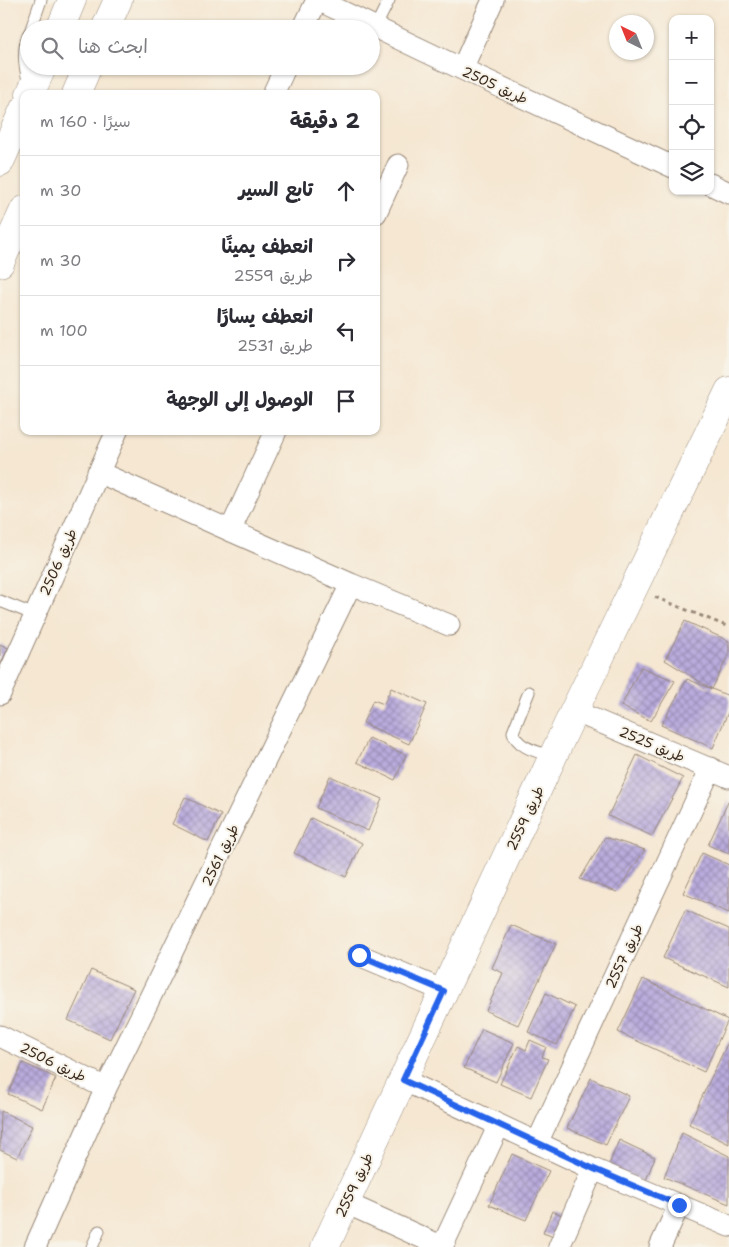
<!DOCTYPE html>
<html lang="ar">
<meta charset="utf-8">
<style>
body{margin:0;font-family:"Shantell Sans","Playpen Sans Arabic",sans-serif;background:#f7f7f7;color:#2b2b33;direction:rtl}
.controls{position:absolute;right:15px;top:15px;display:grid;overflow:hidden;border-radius:10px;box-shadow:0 1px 4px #0004}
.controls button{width:45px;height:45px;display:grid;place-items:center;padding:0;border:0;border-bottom:1px solid #e1e1e2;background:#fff;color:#2b2b33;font:25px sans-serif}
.compass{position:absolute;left:609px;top:15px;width:45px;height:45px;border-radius:50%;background:#fff;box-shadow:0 1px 4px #0004;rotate:317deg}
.stop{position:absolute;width:15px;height:15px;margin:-11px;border:4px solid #2563eb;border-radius:50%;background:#fff}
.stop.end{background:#2563eb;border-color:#fff;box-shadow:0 1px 5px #0008}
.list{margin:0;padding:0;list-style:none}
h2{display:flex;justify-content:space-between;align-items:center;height:65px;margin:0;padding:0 20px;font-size:21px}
h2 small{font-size:16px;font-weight:400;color:#7c7c81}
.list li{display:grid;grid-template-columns:32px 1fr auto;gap:15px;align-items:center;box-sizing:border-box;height:70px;padding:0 20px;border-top:1px solid #e1e1e2}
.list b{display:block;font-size:19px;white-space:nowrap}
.list p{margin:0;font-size:16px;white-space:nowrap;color:#7c7c81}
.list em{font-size:16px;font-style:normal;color:#7c7c81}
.icon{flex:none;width:28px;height:28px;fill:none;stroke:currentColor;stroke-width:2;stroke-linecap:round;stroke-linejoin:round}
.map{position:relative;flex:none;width:729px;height:1247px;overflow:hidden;direction:ltr}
.search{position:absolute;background:#fff;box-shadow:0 1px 4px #0004;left:20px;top:20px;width:360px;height:55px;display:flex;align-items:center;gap:12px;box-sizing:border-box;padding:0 18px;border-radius:28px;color:#7c7c81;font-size:19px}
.panel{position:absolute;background:#fff;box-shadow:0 1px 4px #0004;left:20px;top:90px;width:360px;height:345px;border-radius:10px;direction:rtl}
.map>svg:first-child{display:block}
</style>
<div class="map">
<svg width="729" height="1247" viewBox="0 0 729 1247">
<defs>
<pattern id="building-cross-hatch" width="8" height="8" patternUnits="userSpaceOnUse" patternTransform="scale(1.25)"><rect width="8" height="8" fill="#baacdd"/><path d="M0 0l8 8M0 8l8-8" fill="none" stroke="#988cb3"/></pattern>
</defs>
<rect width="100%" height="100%" fill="#f7f3e8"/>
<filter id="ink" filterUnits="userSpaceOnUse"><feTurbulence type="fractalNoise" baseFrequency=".02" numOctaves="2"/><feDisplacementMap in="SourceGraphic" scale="10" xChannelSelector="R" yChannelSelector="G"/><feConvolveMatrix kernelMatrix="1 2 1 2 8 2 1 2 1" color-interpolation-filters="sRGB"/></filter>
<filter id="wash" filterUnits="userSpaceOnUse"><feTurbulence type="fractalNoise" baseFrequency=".0096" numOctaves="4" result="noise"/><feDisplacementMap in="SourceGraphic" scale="20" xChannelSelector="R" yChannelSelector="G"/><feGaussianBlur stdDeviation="1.12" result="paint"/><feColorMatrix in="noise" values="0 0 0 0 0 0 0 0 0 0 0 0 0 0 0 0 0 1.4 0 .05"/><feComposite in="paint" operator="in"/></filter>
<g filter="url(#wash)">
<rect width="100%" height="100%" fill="#f5e7d2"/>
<g id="blocks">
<path fill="url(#building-cross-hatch)" d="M685,621L729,641V654L712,689L665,660Z
M0,644L8,648L0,666Z
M641,667L675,681L651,721L621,706Z
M687,679L729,696V710L713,748L661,725Z
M391,688L427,704L409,744L363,723L373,700L384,704Z
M369,738L406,755L395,780L357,762Z
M637,755L683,778L652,836L608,816Z
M330,776L382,799L368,831L316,808Z
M185,797L221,815L208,842L172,824Z
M729,800V854L708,845Z
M311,818L362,843L346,877L294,853Z
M605,837L645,850L617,892L580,879Z
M702,853L729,865V913L683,893Z
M685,910L729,929V987L663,958Z
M511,925L556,944L518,1025L486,1011L503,973L492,968Z
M91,970L134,989L110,1039L68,1020Z
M643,979L728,1020L704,1072L618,1032Z
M546,993L575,1007L557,1045L528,1032Z
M482,1029L514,1043L496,1082L464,1068Z
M530,1040L546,1047L542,1057L548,1059L531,1097L500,1084L518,1046L526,1050Z
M729,1040V1144L689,1124Z
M23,1063L56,1078L42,1109L8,1094Z
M591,1078L629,1096L606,1145L567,1128Z
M1,1111L32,1126L17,1158L0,1150Z
M682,1133L729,1156V1204L664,1177Z
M619,1140L655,1157L645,1183L608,1167Z
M512,1154L549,1171L526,1220L489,1205Z
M552,1211L567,1217L557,1238L543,1233Z"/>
</g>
</g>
<g filter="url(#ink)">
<use href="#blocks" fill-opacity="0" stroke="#988878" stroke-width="1"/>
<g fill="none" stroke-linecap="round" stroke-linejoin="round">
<defs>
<path id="lane" d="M375,28L389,0
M31,29L41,0
M29,83C24,67 22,49 29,33
M0,601L35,615
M529,692L513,732C517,748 539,752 553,757
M92,1247L99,1231"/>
<path id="street" d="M318,0L462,69L673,167
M303,29L317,0
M462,69L493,0
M273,94L286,66
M710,184L729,193
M376,213L398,165
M230,531L276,431
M351,584L449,625
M0,694L117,431
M574,711L729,777
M359,955L444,991
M0,1036L106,1088
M403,1080L593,1169L729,1226
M537,1143L711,768
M346,1203L443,1247
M35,1247L106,1088L351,584L98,472
M442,1247L499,1125
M559,1247L593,1169
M660,1247L679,1205"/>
<path id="secondary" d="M60,29L72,0
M105,29L118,0
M30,94L43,66
M76,94L88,66
M0,162L24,109
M0,263L24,210
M325,1247L574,711L729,391"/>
</defs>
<use href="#lane" stroke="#988878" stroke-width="13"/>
<use href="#street" stroke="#988878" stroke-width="23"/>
<use href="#secondary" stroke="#988878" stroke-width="29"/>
<path stroke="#988878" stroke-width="3" stroke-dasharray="4 4" stroke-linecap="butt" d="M655,597L729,627"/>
<use href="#lane" stroke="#fff" stroke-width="11"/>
<use href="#street" stroke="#fff" stroke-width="21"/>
<use href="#secondary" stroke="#fff" stroke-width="28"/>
</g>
</g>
<g fill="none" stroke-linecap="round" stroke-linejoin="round" filter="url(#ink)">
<path stroke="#2563eb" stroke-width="6" d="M359,955L444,991L403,1080L594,1169L679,1205"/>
</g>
<g text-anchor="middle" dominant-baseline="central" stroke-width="4" stroke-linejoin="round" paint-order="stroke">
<g font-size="14" fill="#3b2a1e" stroke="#f7f3e8">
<text transform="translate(495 85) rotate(25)">طريق 2505</text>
<text transform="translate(58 562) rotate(-66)">طريق 2506</text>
<text transform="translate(652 744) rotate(23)">طريق 2525</text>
<text transform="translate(525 818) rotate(-65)">طريق 2559</text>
<text transform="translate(220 855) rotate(-64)">طريق 2561</text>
<text transform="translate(624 956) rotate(-65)">طريق 2557</text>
<text transform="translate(53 1062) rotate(26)">طريق 2506</text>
<text transform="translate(354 1185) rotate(-65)">طريق 2559</text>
</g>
</g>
</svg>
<div class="controls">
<button>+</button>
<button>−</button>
<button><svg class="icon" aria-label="locate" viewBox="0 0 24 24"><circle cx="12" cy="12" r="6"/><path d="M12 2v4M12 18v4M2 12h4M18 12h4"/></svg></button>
<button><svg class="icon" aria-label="layers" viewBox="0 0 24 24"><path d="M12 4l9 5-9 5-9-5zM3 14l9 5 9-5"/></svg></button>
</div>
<svg class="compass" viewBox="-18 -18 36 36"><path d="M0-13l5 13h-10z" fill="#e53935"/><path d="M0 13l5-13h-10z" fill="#7c7c81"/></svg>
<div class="stop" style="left:359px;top:955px"></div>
<div class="stop end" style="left:679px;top:1205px"></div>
<div class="search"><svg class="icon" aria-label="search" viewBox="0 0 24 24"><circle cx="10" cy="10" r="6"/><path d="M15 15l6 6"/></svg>ابحث هنا</div>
<section class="panel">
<h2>2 دقيقة<small>سيرًا · 160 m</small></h2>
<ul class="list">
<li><svg class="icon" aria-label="ahead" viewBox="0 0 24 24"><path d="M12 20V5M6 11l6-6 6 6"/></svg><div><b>تابع السير</b></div><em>30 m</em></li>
<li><svg class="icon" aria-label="right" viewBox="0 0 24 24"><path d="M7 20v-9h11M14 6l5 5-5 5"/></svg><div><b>انعطف يمينًا</b><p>طريق 2559</p></div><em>30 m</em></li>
<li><svg class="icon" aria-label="left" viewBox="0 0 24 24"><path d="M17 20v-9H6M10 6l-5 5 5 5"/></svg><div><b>انعطف يسارًا</b><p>طريق 2531</p></div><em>100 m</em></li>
<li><svg class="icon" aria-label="arrive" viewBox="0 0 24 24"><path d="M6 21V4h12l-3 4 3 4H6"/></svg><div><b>الوصول إلى الوجهة</b></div></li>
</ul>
</section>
</div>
